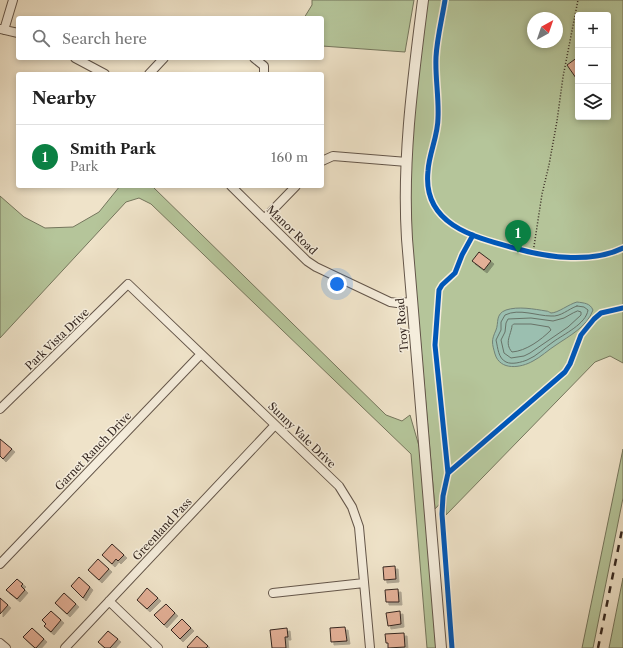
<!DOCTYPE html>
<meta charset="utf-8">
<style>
body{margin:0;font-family:"Libre Caslon Text",serif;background:#f6f6f6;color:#222}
.controls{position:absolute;right:12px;top:12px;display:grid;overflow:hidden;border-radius:4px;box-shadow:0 2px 6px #0003}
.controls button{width:36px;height:36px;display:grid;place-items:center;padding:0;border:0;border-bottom:1px solid #e0e0e0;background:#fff;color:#222;font:20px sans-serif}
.compass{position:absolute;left:527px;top:12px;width:36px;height:36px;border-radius:50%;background:#fff;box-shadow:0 2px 6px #0003;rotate:40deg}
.you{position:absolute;left:337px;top:284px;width:14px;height:14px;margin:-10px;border:3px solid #fff;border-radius:50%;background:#1a73e8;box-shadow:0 0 0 6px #1a73e833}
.badge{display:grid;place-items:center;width:26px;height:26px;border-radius:50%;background:#0b8043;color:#fff;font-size:13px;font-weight:700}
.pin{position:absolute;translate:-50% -33px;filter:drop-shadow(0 1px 2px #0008)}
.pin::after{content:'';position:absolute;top:21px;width:14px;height:12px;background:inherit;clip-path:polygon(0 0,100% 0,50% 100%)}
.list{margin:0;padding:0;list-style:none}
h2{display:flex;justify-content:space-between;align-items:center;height:52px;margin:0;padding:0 16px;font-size:17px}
h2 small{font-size:13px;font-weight:400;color:#767676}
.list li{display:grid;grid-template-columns:26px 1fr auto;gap:12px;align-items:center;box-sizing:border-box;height:64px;padding:0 16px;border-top:1px solid #e0e0e0}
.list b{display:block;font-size:15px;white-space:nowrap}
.list p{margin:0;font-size:13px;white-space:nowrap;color:#767676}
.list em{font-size:13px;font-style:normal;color:#767676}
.icon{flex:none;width:22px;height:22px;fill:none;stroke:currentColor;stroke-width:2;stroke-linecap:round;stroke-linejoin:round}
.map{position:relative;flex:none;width:623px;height:648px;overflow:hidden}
.search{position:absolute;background:#fff;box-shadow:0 2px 6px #0003;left:16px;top:16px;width:308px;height:44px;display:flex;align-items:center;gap:10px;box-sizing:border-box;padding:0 14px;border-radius:4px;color:#767676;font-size:15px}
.panel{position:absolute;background:#fff;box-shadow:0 2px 6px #0003;left:16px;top:72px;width:308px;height:116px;border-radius:4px}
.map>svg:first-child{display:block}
</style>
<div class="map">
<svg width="623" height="648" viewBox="0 0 623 648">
<defs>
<filter id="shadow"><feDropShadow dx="3" dy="3" stdDeviation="0" flood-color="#0004"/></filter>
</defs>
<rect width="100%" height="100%" fill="#efe3c9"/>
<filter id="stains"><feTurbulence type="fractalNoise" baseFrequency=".005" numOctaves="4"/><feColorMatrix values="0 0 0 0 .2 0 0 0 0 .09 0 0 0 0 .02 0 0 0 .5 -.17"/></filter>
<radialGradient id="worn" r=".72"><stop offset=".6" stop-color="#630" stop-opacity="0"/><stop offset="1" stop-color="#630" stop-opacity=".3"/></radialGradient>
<path fill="#b5c59a" stroke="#75765d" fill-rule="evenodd" d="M312,0H414L405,52L322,46V18H304L312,5Z
M426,0H623V363L610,356L595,362L446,515V497L435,509L407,186ZM578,15H608V117H578ZM533,18H557V42H533Z
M120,186H152L386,415L402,421L410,415L421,453L436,648H427L411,454L151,204L139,198L126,202L0,338V196L24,217L45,228L73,227L99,212Z
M623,449V498L593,648H582Z
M623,578V648H609Z"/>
<path fill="#9bbfb0" stroke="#728276" d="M577,302C584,303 590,303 593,310C587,327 569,336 556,345C548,350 541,357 533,361C521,368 500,371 495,354C492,343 491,341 496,330C499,323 495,314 506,310C518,306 534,309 546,311C548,311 549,312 551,313C558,313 569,304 577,302Z"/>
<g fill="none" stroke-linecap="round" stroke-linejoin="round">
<path stroke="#687368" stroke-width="1" d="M577,306L584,307L588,310C586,324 564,334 553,342C544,348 537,356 527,360C522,362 512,365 506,362C498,358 498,348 496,340L501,330V322L505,315C519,308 537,316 551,316C561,317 568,309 577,306Z
M578,311L581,312V315L568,327L530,353L524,356L511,358L504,353L501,340L505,332L506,323L508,319L531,318L553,321L564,318L573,313Z
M514,324H531L549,327L551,330C541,340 526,351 512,352C504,343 511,335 512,326Z"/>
</g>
<path fill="#e3b097" stroke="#352720" filter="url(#shadow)" d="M578,57V76L576,78L567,65Z
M479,252L491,261L484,270L472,261Z
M0,439L12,449L3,459L0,456Z
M112,544L124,555L118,561L116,559L112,564L102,555Z
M98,559L109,569L99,580L88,570Z
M395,566L396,579L384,580L383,567Z
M79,577L90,587L83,598L71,586Z
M17,579L23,584L21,586L25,590L17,599L6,590Z
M147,588L158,598L147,609L137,600Z
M398,589L399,602H386L385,590Z
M64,593L76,604L67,614L55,603Z
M0,598L8,605L0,614Z
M166,604L175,613L164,625L154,615Z
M51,611L61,620L51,632L44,626L46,624L42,620Z
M400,611L401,624L388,626L386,613Z
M182,619L191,628L180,639L171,630Z
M345,627L347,641L331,642L330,628Z
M32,628L44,639L36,648H35L23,637Z
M287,628L288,637H285L286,648H272L270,630Z
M108,631L118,639L110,648H105L98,642Z
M404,633L405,647L388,648V643H386L385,634Z
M197,636L208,646L206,648H188L187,647Z"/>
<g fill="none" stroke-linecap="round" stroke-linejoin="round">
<defs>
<path id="minor" d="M0,29L18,33
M4,30L13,0
M75,58L105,74
M254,58L264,66V74
M149,74L164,58
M322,161L333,156L407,162
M231,186L307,261L316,267L390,302L397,303L412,302
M264,219L296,186
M0,409L128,284L339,486L352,507L359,527L370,648
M0,564L201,354
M273,593L364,583
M109,601L158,648
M0,643L6,648
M65,648L275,425"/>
<path id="tertiary" d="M423,0C413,79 402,159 407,239L441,648"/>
</defs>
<use href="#minor" stroke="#64564a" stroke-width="10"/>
<use href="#tertiary" stroke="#64564a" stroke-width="12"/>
<path stroke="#352720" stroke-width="1.5" stroke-dasharray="1 2" stroke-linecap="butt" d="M533,253L542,194L549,165L557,121L563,77L578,0"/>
<use href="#minor" stroke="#f5eddc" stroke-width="8"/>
<use href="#tertiary" stroke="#f5eddc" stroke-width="10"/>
<path stroke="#352720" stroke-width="2.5" stroke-dasharray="7 7" stroke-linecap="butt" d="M598,648L623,525"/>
<defs>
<path id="cycleway" d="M445,0C442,19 437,38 436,57C435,77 439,97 438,118C438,136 429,153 428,171C422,226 477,238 518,249C549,258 593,263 623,248
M448,473L565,372L570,364L581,335L594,319L601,313L623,308
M452,648L442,514L443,496L448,473L435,345L439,290L442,285L455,273L462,255L473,235"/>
</defs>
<use href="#cycleway" stroke="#f5eddc" stroke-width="8"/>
<use href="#cycleway" stroke="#0057b8" stroke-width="5"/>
</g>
<g text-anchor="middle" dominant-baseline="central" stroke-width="3" stroke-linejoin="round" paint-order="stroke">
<g font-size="11" fill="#352720" stroke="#f5eddc">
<text transform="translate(292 230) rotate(44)">Manor Road</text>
<text transform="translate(402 325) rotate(-95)">Troy Road</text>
<text transform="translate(57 339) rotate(-44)">Park Vista Drive</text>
<text transform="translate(302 435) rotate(44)">Sunny Vale Drive</text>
<text transform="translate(93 451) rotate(-46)">Garnet Ranch Drive</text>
<text transform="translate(162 529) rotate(-47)">Greenland Pass</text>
</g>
</g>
<rect width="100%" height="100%" filter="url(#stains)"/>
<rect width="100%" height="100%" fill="url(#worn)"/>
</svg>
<div class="controls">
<button>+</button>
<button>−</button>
<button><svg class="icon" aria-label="layers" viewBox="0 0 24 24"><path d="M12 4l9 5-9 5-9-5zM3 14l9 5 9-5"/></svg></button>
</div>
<svg class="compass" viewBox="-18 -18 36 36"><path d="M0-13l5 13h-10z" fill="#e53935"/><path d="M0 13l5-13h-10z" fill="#767676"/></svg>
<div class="you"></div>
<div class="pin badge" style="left:518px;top:253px">1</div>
<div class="search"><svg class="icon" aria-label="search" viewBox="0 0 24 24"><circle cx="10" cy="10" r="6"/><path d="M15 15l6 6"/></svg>Search here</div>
<section class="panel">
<h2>Nearby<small></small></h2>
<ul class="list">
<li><span class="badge">1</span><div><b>Smith Park</b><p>Park</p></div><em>160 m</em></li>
</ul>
</section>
</div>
